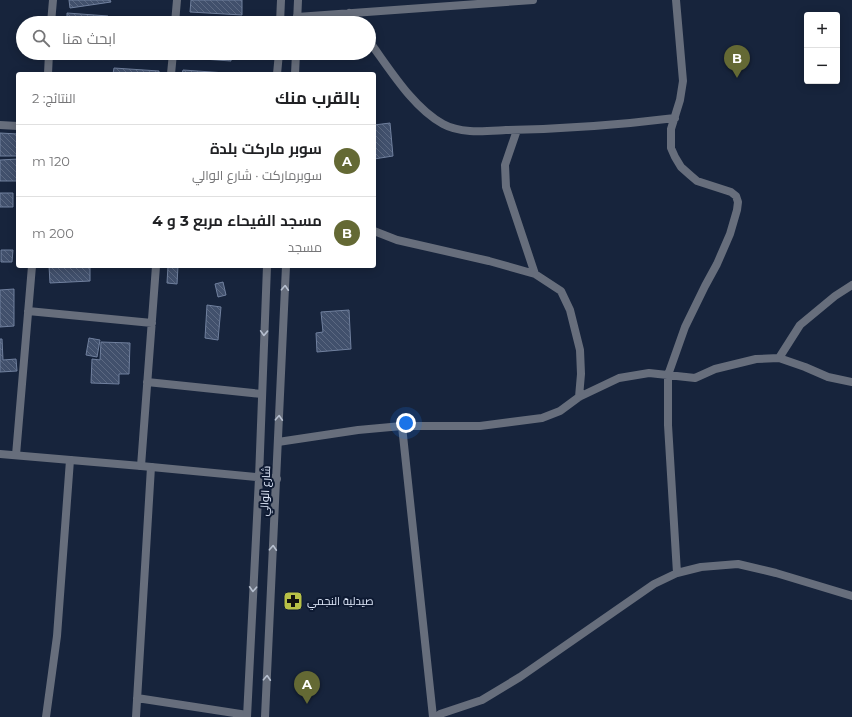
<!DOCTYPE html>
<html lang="ar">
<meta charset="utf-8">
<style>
body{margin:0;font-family:Montserrat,Cairo,sans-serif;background:#f2f2f2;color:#202124;direction:rtl}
.controls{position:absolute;right:12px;top:12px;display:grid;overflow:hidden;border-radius:4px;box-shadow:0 2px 10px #0003}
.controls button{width:36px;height:36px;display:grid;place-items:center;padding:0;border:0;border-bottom:1px solid #e0e0e0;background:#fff;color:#202124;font:20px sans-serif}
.you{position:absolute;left:406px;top:423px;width:14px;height:14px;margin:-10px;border:3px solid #fff;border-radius:50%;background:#1a73e8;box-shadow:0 0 0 6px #1a73e833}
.badge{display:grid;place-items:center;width:26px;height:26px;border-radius:50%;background:#646934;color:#fff;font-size:13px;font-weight:700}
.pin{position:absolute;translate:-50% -33px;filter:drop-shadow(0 1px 2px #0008)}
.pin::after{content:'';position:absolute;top:21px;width:14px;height:12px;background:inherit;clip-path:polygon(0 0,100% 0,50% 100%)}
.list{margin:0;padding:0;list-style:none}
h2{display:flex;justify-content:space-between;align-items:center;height:52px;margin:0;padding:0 16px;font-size:17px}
h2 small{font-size:13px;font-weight:400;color:#757577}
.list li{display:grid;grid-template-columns:26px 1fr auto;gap:12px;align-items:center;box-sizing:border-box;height:72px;padding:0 16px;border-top:1px solid #e0e0e0}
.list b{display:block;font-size:15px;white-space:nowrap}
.list p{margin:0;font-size:13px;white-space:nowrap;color:#757577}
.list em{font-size:13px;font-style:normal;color:#757577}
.icon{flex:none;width:22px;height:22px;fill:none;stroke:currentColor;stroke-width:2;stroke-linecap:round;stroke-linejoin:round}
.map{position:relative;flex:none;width:852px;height:717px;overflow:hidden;direction:ltr}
.search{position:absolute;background:#fff;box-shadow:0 2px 10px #0003;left:16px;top:16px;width:360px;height:44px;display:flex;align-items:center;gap:10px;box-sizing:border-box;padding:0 14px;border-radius:22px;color:#757577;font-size:15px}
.panel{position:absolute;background:#fff;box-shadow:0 2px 10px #0003;left:16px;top:72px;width:360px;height:196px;border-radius:4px;direction:rtl}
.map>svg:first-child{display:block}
</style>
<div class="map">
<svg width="852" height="717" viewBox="0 0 852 717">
<defs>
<pattern id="building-back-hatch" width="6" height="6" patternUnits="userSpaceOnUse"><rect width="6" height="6" fill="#41506c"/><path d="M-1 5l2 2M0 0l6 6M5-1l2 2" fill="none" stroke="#5c6982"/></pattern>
</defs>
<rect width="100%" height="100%" fill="#17243c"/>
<path fill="url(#building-back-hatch)" stroke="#70809e" d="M69,0H110L111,2L70,8Z
M191,0H242V15L190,12Z
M67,13L108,16V23H67Z
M65,53H106V56Z
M189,53H231V61L189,58Z
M114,68L159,71V74H113Z
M183,70L240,74H182Z
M390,123L393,156L374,159V125Z
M0,133L18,134V156H0Z
M18,159V181H0V160Z
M0,193H13V207H0Z
M1,250H13L12,262H1Z
M49,266H90V281L50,283Z
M168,266H178L177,284L167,283Z
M223,282L226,295L218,297L215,284Z
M14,289V326L0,327V290Z
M207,305L221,307L218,340L205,338Z
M349,310L351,349L317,352L316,333L323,332L321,312Z
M89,338L100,340L97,357L86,355Z
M0,339H2L3,360L16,359L17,371L0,372Z
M101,342L130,343L129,374H119V384L91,383L92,359L100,360Z"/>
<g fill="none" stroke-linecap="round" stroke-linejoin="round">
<path stroke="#676e7c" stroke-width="8" d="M676,0L683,81L680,100L671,129V148L675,157L681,167L690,175L697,181L731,192L736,196L738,202L737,210L730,234L717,264L705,286L685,327L668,375V425L677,573
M349,13L356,23
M297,17L533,0
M51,23L53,0
M175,23L177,0
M369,41C389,68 413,108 443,124C461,134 486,131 506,130C562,129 619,125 675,118
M48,74L49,53
M171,74L173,53
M0,125L18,126
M517,130L505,165L506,187L535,274
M374,231L397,240L489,261L535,274L561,291L570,310L580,350L581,374L579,397
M28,311L152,323
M779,358L800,325L835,296L852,285
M147,382L262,394
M402,426L433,717
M278,442L358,430L402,426H480L542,418L560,411L579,397L619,378L649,373L695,378L715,369L756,359L779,358L805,367L828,377L852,382
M16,455L32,266
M141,466L156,266
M137,698L247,715
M46,717L57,636L70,460
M136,717L151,467
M437,717L440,714L482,700L520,677L654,584L677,573L701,567L738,564L776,573L852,596"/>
<path stroke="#676e7c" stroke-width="8" d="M280,23L281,0
M297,23L298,0
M277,74L279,53
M295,74L296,53
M0,454L141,466L277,479
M247,717L259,478L267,266
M265,717L286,266"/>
</g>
<defs><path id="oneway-chevron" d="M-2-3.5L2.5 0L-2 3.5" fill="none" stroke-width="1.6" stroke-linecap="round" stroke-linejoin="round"/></defs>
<g stroke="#b6bfcf">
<use href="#oneway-chevron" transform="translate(285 288) rotate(-87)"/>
<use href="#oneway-chevron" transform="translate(264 333) rotate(92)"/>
<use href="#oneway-chevron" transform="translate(279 418) rotate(-87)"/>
<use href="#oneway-chevron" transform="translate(273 548) rotate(-87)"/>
<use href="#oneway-chevron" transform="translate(253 589) rotate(93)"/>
<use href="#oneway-chevron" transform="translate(267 678) rotate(-87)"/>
</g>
<defs>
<symbol id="pharmacy-square" viewBox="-11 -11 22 22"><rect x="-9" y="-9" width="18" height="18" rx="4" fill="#b8c147" stroke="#0e1a32"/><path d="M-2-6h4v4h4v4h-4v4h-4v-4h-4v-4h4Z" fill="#111"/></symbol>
</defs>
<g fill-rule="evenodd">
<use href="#pharmacy-square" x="282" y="590" width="22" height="22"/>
</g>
<g text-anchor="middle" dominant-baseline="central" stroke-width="4" stroke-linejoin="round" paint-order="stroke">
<g font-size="11" fill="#e1eafb" stroke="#0e1a32">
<text transform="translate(265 491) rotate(-87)">شارع الوالي</text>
</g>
<g font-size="11" fill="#e1eafb" stroke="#0e1a32" text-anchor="start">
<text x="307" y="601">صيدلية النجمي</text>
</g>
</g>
</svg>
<div class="controls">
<button>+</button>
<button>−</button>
</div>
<div class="you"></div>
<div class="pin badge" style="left:307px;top:704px">A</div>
<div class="pin badge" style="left:737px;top:78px">B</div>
<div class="search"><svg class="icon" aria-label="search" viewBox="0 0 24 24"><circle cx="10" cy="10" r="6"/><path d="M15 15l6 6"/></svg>ابحث هنا</div>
<section class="panel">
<h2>بالقرب منك<small>النتائج: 2</small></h2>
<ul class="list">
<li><span class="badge">A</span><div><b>سوبر ماركت بلدة</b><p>سوبرماركت · شارع الوالي</p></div><em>120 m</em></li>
<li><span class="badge">B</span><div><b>مسجد الفيحاء مربع 3 و 4</b><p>مسجد</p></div><em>200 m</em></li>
</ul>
</section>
</div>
